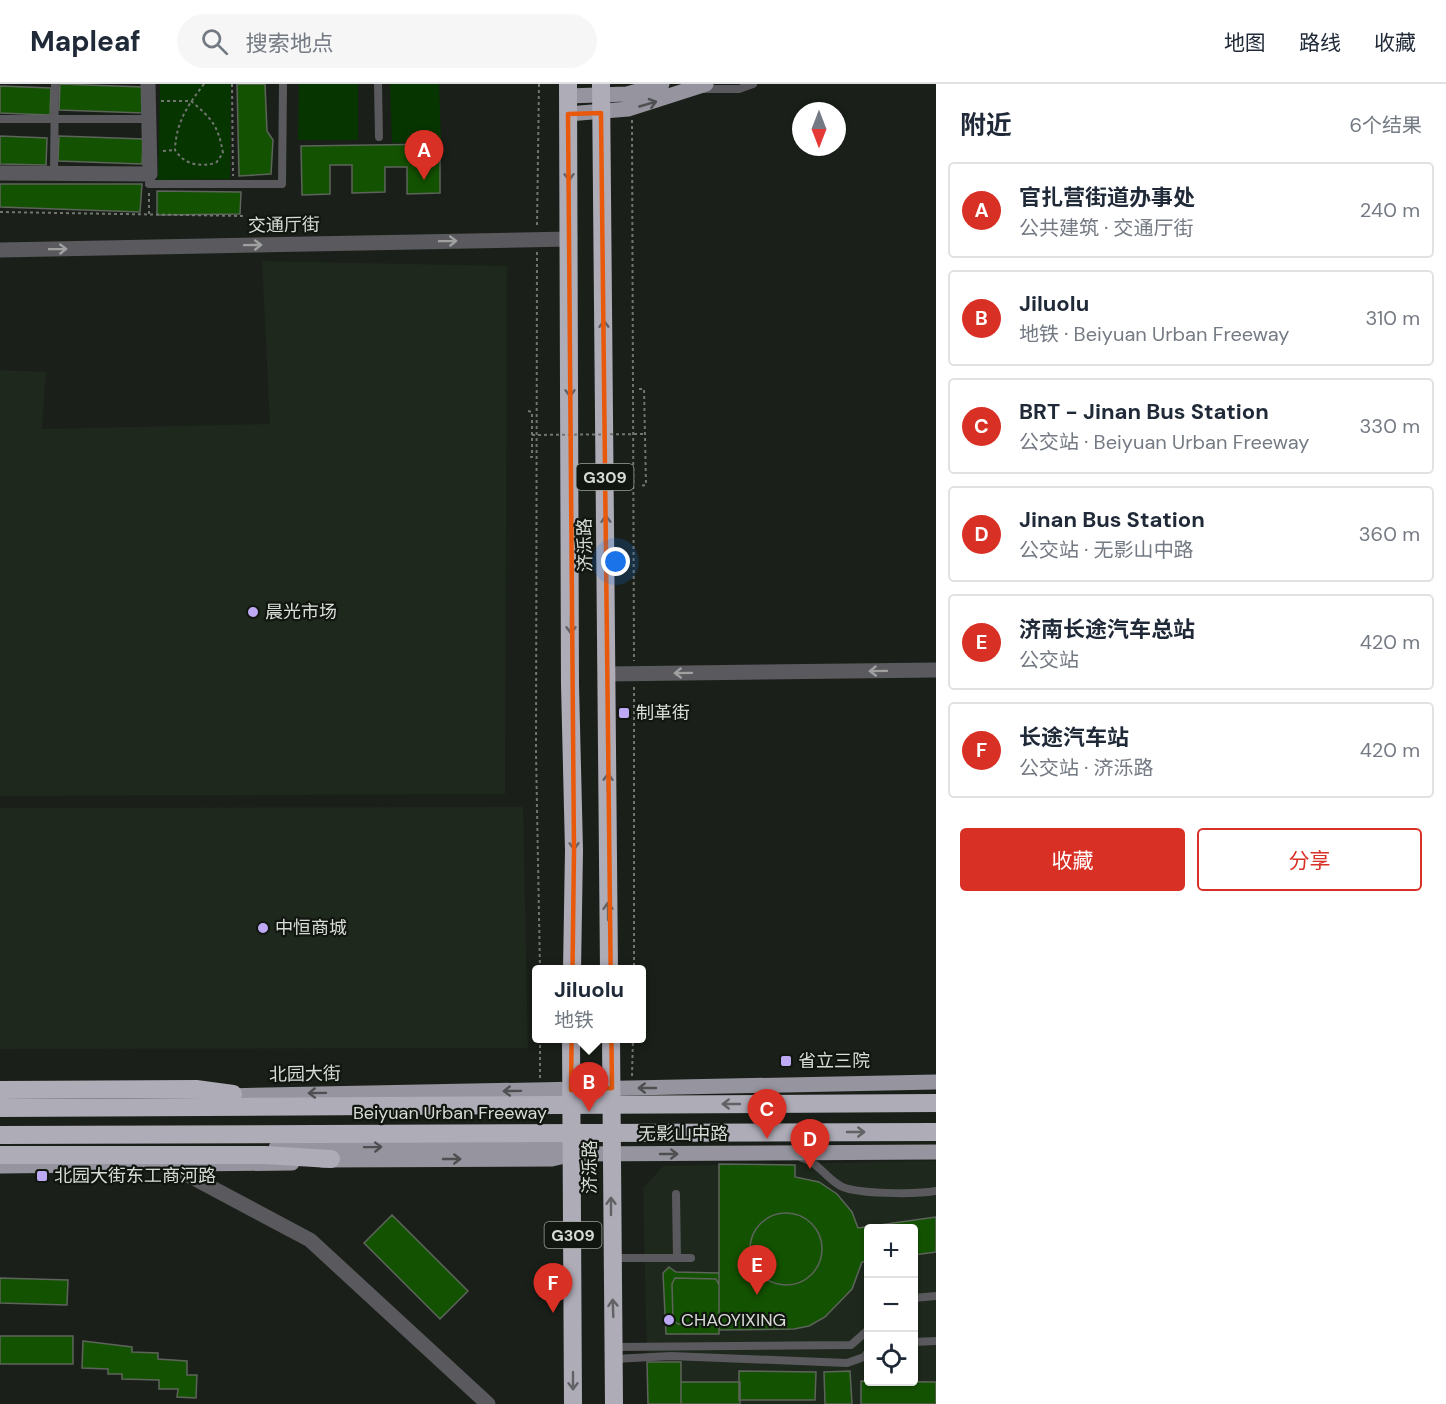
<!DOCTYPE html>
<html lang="zh">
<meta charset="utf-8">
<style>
body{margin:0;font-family:"DM Sans","Noto Sans SC",sans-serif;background:#f6f6f7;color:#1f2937}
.controls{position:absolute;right:18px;bottom:18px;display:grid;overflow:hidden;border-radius:6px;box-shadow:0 2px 4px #0004}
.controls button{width:54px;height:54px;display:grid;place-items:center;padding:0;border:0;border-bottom:2px solid #e0e1e3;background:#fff;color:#1f2937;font:30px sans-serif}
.compass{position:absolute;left:792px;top:18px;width:54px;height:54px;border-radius:50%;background:#fff;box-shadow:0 2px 4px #0004;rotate:180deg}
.you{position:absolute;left:616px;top:478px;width:21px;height:21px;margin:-15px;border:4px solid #fff;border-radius:50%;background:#1a73e8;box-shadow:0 0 0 9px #1a73e833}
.badge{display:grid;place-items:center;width:39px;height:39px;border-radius:50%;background:#d93025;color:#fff;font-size:20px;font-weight:700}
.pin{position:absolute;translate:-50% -50px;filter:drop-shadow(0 2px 3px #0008)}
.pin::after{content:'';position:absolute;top:32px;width:21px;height:18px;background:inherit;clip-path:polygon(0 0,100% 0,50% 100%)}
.popup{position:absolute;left:532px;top:881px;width:114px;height:78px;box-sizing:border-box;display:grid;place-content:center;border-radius:6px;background:#fff;filter:drop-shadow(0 2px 4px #0005);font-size:20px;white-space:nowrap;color:#747a83}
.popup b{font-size:22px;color:#1f2937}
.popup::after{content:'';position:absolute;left:50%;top:100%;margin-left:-12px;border:12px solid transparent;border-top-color:#fff}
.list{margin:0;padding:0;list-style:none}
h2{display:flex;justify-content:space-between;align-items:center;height:78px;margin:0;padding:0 24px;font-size:26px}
h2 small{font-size:20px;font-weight:400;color:#747a83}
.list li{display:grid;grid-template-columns:39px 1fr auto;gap:18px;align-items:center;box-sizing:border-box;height:96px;margin:0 12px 12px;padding:0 12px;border:2px solid #e0e1e3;border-radius:6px}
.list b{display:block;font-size:22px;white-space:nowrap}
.list p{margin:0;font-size:20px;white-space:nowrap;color:#747a83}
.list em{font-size:20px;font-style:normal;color:#747a83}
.actions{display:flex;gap:12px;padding:18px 24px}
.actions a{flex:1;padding:14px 0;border:2px solid #d93025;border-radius:6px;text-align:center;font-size:21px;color:#d93025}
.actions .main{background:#d93025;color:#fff}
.icon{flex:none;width:33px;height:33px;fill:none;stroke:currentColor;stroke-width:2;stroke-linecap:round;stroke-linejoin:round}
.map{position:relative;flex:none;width:936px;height:1320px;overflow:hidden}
header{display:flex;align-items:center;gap:36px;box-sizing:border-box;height:84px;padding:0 30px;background:#fff;border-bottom:2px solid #e0e1e3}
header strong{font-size:28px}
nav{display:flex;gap:33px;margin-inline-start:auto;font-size:21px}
.search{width:420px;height:54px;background:#f6f6f7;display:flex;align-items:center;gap:15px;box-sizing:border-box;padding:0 21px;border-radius:33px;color:#747a83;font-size:22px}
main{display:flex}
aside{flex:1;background:#fff}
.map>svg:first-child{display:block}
</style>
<header>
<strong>Mapleaf</strong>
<div class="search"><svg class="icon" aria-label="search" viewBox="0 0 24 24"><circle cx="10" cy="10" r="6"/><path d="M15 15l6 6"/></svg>搜索地点</div>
<nav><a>地图</a><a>路线</a><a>收藏</a></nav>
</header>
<main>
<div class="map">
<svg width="936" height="1320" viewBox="0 0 936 1320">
<rect width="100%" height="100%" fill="#1a2019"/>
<path fill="#1e281c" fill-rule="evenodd" d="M262,177L507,182L505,710L0,712V286L46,288L42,345L270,340Z
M523,723L528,964L0,965V724Z
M936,1077V1320H648L643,1104L663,1082ZM868,1144H914V1298H868Z"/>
<path fill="#073500" d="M160,0H231L230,95L158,96Z
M299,0H358V56H298Z
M390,0H439L441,58L392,59Z"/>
<path fill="#135200" stroke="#5d645b" stroke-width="1.5" d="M60,0L144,3L143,29L59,26Z
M237,0H265L267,47L273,56L271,90L239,92Z
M0,2L51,4L50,31L0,29Z
M0,52L47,54L46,81L0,80Z
M59,52L143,55L142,80L58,77Z
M440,60V109L407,110V83H385V108L352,109V81H330V110L302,111L301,62Z
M0,100H142L140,128L0,123Z
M157,107L241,108L240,130L157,131Z
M719,1080L795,1081V1093L819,1098L837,1110L852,1128L858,1144L936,1133V1168L914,1171V1144H868V1177L862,1178L852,1205L825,1233L809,1242L794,1245L719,1246Z
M750 1165a36 36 0 1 1 72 0a36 36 0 1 1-72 0Z
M392,1131L468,1207L440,1235L364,1159Z
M669,1183L676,1188L719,1189V1250H666L663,1189Z
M0,1194L68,1196L67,1221L0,1219Z
M675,1194L716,1195L719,1201V1235L715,1240H678L673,1236L672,1200Z
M0,1252H73V1280H0Z
M83,1257L132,1263V1268L158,1269V1275L187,1277V1291H197L196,1314L177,1313L178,1305H159V1296L122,1295V1290H108V1285L82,1284Z
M647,1278H681V1320H648Z
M739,1287L816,1288L815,1316H739Z
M850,1287L852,1320H825L824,1288Z
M861,1297L936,1298V1320H861Z
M681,1298H740V1320H681Z"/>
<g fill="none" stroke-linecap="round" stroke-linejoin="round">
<path stroke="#70756f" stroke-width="2" stroke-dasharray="3 3" stroke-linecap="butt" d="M232,0L233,92
M161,17H191C212,35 218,41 223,69L216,79C199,83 185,81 175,66C176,38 188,21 204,0
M632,36L634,577
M163,67L175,66
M149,109V131
M0,128L243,132
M537,141L539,0
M537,168L536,669L540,886
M639,305H644L646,401L639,402
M528,327L532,328V373H529
M634,603V886
M632,992L633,954
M540,994V954"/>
<path stroke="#5a595d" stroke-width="8" d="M378,0L379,53
M704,5H739L753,0
M0,35H149
M54,89L55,0
M150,90L149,100H282L283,0
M802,1074C819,1079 824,1092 839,1101C853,1111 918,1110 936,1107
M676,1110L677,1174
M612,1174H691
M914,1214L936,1212
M914,1258L936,1257
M614,1263L851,1261L868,1246
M614,1275L671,1272L847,1279L864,1273L868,1268"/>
<path stroke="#5a595d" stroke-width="15" d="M0,89L150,90L148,0
M0,166L570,155
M607,590L936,586
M171,1082L310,1156L488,1320"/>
<path stroke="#96949e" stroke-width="15" d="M568,12L627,10L662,0
M568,30L628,25L706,0
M222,1012L936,998
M276,1064L556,1061L573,1070
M322,1076L552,1075L573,1070L936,1068
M0,1082L292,1079"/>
<path stroke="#aeacb7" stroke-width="18" d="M568,0L570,601L574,766L572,886
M601,0L609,886
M571,954L573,1320
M611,954L614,1320
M0,1006L196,1005L233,1010
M0,1071H265L331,1075"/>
<path stroke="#70756f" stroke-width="2" stroke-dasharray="3 3" stroke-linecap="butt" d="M532,351L646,350"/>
<path stroke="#aeacb7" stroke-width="18" d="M0,1024L936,1019
M0,1051L936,1048"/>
</g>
<defs><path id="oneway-shaft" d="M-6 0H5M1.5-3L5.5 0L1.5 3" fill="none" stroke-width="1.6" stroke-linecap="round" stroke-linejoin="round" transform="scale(1.5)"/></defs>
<g stroke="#4d4f50">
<use href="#oneway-shaft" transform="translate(648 20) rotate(-16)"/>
<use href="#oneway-shaft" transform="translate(647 1004) rotate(-180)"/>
<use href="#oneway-shaft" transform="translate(512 1007) rotate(179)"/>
<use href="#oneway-shaft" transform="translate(317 1009) rotate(179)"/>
<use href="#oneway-shaft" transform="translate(373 1063) rotate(-1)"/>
<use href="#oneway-shaft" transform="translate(669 1070)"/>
<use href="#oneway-shaft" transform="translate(452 1075)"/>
</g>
<g stroke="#606264">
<use href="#oneway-shaft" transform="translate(569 88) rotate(89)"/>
<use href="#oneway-shaft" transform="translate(604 245) rotate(-91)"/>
<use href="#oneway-shaft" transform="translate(570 304) rotate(90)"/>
<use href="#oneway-shaft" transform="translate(606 440) rotate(-91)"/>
<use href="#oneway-shaft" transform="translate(571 541) rotate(90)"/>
<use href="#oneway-shaft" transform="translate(608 698) rotate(-89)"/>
<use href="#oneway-shaft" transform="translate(574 757) rotate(89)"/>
<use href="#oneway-shaft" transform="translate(608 827) rotate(-91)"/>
<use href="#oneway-shaft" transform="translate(731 1020) rotate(180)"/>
<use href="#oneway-shaft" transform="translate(856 1048)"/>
<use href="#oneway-shaft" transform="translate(611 1122) rotate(-90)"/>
<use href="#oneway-shaft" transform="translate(613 1224) rotate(-92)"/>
<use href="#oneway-shaft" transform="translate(573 1297) rotate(90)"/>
</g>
<g stroke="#9fa1a0">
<use href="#oneway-shaft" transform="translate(448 157) rotate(-1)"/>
<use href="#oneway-shaft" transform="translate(253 161) rotate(-1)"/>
<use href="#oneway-shaft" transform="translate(58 165) rotate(-1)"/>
<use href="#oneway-shaft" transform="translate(878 587) rotate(179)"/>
<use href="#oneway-shaft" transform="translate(683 589) rotate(179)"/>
</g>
<path fill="none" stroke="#e8590c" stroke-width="4.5" stroke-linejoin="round" d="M601,29L612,1004L571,1006L574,766L568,30Z"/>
<g fill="#bea9f4" stroke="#111710" stroke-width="2">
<circle cx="253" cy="528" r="6"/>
<rect x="618" y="623" width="12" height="12" rx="3"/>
<circle cx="263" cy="844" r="6"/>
<rect x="780" y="971" width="12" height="12" rx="3"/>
<rect x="36" y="1086" width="12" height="12" rx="3"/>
<circle cx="669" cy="1236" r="6"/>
</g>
<g text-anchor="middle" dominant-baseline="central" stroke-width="4.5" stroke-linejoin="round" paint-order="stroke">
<g fill="#111710" stroke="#9ca19b" stroke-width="1.5">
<rect x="576.5" y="380" width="57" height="26" rx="4.5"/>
<rect x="544.5" y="1138" width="57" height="26" rx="4.5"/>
</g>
<g font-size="16" font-weight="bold" fill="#d8dcd7">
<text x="605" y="393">G309</text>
<text x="573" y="1151">G309</text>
</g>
<g font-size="18" fill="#d8dcd7" stroke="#111710">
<text transform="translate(284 141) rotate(-1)">交通厅街</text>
<text transform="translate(585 461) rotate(-91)">济泺路</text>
<text transform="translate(305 990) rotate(-1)">北园大街</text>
<text x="450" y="1029">Beiyuan Urban Freeway</text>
<text x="683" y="1050">无影山中路</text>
<text transform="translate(590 1083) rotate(-90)">济泺路</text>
</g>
<g font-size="18" fill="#d8dcd7" stroke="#111710" text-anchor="start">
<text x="265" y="528">晨光市场</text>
<text x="636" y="629">制革街</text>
<text x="275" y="844">中恒商城</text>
<text x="798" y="977">省立三院</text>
<text x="54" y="1092">北园大街东工商河路</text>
<text x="681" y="1236">CHAOYIXING</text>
</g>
</g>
</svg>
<div class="controls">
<button>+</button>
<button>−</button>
<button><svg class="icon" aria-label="locate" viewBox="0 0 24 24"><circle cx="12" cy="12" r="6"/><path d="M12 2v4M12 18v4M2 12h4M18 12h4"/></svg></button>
</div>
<svg class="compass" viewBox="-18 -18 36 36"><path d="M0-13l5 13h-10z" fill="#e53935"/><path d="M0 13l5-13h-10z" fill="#747a83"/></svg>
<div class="you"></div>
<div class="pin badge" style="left:424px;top:96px">A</div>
<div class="pin badge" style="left:589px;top:1028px">B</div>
<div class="popup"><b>Jiluolu</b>地铁</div>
<div class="pin badge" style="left:767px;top:1055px">C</div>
<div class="pin badge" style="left:810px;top:1085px">D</div>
<div class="pin badge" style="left:757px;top:1211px">E</div>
<div class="pin badge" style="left:553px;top:1229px">F</div>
</div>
<aside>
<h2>附近<small>6个结果</small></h2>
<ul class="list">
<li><span class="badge">A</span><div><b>官扎营街道办事处</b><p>公共建筑 · 交通厅街</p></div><em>240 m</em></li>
<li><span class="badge">B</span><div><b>Jiluolu</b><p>地铁 · Beiyuan Urban Freeway</p></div><em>310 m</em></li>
<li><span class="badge">C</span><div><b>BRT - Jinan Bus Station</b><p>公交站 · Beiyuan Urban Freeway</p></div><em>330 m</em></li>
<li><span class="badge">D</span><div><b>Jinan Bus Station</b><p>公交站 · 无影山中路</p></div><em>360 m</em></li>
<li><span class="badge">E</span><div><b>济南长途汽车总站</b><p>公交站</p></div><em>420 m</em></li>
<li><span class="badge">F</span><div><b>长途汽车站</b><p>公交站 · 济泺路</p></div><em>420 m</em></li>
</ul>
<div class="actions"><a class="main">收藏</a><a>分享</a></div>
</aside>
</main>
